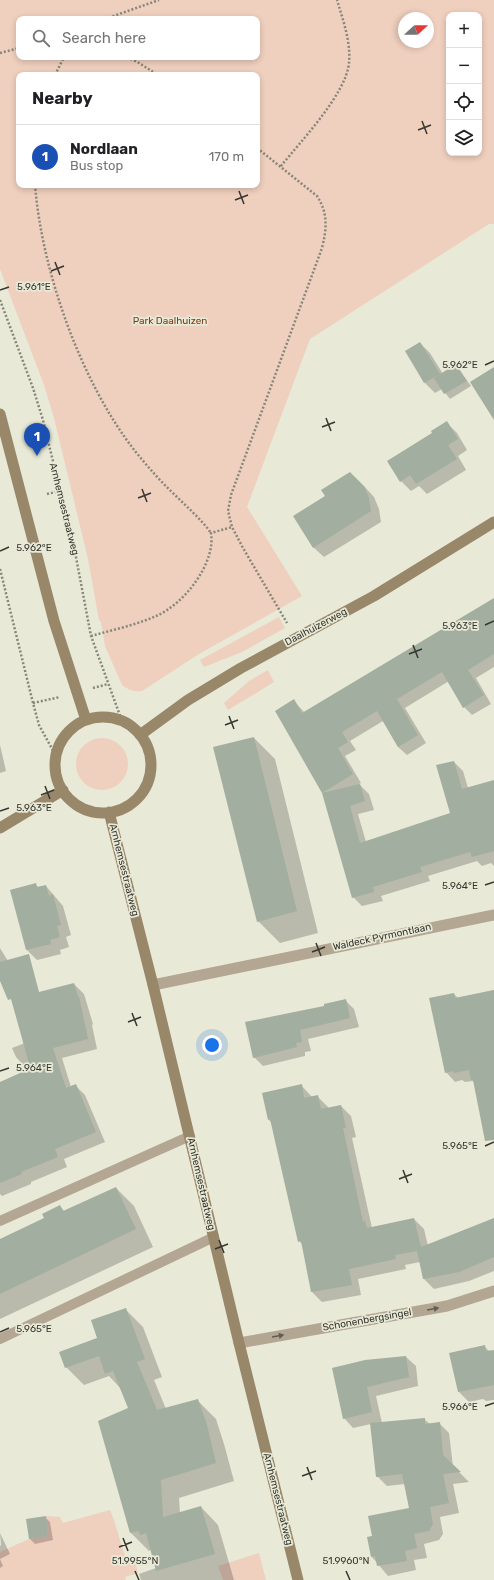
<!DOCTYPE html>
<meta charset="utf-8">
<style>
body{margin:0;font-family:Rubik,sans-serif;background:#f6f6f6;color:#202124}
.controls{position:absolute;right:12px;top:12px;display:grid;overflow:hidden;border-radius:8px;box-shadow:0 2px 6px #0003}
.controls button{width:36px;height:36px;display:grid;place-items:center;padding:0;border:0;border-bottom:1px solid #e0e0e0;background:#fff;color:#202124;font:20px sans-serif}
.compass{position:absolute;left:398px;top:12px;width:36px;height:36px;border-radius:50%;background:#fff;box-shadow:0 2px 6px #0003;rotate:69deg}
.you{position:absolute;left:212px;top:1045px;width:14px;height:14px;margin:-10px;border:3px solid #fff;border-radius:50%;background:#1a73e8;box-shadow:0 0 0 6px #1a73e833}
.badge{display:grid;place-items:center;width:26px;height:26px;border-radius:50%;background:#111827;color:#fff;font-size:13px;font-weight:700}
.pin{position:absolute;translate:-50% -33px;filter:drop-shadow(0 1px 2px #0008)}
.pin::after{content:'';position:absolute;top:21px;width:14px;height:12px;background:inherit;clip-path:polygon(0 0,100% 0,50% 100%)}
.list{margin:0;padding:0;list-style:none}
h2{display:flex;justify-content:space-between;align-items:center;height:52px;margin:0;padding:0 16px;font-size:17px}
h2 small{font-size:13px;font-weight:400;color:#757577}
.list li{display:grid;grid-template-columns:26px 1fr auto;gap:12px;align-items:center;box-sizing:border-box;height:64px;padding:0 16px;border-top:1px solid #e0e0e0}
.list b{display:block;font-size:15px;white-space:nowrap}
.list p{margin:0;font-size:13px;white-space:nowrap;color:#757577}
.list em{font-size:13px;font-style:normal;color:#757577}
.icon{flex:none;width:22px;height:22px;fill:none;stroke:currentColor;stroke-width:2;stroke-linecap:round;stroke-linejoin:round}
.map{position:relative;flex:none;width:494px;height:1580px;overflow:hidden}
.search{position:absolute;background:#fff;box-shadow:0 2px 6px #0003;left:16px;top:16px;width:244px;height:44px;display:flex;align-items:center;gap:10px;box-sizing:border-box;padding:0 14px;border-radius:8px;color:#757577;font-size:15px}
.panel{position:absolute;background:#fff;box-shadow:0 2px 6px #0003;left:16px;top:72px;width:244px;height:116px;border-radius:8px}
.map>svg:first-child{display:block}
</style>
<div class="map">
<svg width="494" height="1580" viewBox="0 0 494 1580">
<rect width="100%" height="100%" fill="#e8e9d6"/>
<path fill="#efcfbe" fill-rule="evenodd" d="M0,0H494V224H489L310,339L247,507L302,596L199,654L142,691C133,692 129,690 122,685L105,646L101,622L99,620L88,559L54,418L44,385L0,269ZM449,15H479V153H449ZM404,18H428V42H404ZM19,19H257V57H19ZM19,75H257V185H19Z
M279,617L285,628L242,652L204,667L200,660Z
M268,670L274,682L228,710L224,703L249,681Z
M76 764a26 26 0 1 1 52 0a26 26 0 1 1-52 0Z
M110,1510L114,1520L125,1557L133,1555L138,1573L125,1577L126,1580H0V1552L29,1539L48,1536L46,1516L60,1517L63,1523Z
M259,1553L266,1580H223L218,1566Z"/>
<path fill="#0003" d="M420,343L430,353L443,374L456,366L471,386L450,399L442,389L435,393L425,383L406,352Z
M447,423L457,433L467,450L458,456L466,470L427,494L419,486L411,491L401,481Z
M364,486L374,497L379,509L381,522L324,557L313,547L326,496Z
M494,607V667L476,678L491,704L472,715L464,707L449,681L405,708L426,743L407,755L398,747L383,721L350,741L356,750L345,756L361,783L359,784L369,794L374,810L358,814L366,842L451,814L454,762L463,771L468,788L494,781V866L491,863L482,866L477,861L428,876L430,881L381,896L383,901L362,906L353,897L323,793L276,711L294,701L305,713Z
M254,738L275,759L318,933L280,943L258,921Z
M0,745L6,771L0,773Z
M35,884L39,888L46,886L63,906L71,935L66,937L69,947L60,950L61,954L37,960L27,950L11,890Z
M0,948L44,1020L74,984L84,994L93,1024L92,1025L97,1049L62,1058L71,1087L75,1085L85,1095L105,1142L64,1159L67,1167L31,1182V1184L2,1196L0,1194V1083L30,1070L32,1066L25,1067L16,1057L12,1048L25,1043L5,975L0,977Z
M494,990V1136L474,1082L473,1081L465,1082L462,1080L455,1082L446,1072L454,994L458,998Z
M345,1000L354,1009L359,1027L308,1039L311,1051L305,1052V1056L263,1066L254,1057L326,1006Z
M301,1085L312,1097L317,1096L328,1107V1109L341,1106L351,1116L356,1137L352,1138L372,1228L414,1219L424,1229L428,1246L494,1219V1271L469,1281L434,1289L424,1279L420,1262L405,1265L406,1269L358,1279L361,1295L322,1302L312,1292L303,1245L299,1241L272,1123L268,1119Z
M116,1188L134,1206L153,1247L0,1319V1240L45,1219L60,1206L65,1212Z
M125,1309L143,1327L162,1377L154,1380L166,1409L198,1401L216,1419L224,1444L234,1481L179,1498L180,1513L201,1507L218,1525L234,1580H141L139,1574L156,1568L151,1550L149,1551L131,1533L130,1409L122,1390L109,1376L84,1385L66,1367L98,1338Z
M484,1346L490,1352L494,1351V1400L486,1401L483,1399L469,1402L459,1392Z
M406,1357L416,1366L418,1386L376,1396L382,1423L424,1419L430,1424L439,1423L449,1433L453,1466L469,1482L453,1484L459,1513L440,1517L443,1534L439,1540L424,1544L427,1558L414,1560L416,1570L388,1576L372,1557L373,1537L410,1509L405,1484L387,1486L377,1476L371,1424L353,1428L344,1418L333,1368Z
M45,1517L50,1522L53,1540L35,1544L30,1539Z
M0,1533L10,1554L0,1559L3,1566L0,1568V1546L1,1545Z"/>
<path fill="#a2ae9f" d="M420,342L440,374L424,383L405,351Z
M456,364L467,381L444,394L434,378Z
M494,367V420L470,382Z
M447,421L458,439L448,445L457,459L416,484L410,475L400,482L387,461L432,433L431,431Z
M350,472L364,486L369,498L371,511L313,548L293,516L325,496L321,490Z
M494,598V654L468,670L484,695L463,708L442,672L397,699L418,735L398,747L377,711L342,732L348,742L338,748L353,774L322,793L275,711L294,699L302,713Z
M254,737L297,911L257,922L213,747Z
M454,761L462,789L494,780V851L472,857L470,852L420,867L422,872L373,887L374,892L352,898L322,793L360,784L365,801L350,806L360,843L450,813L436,765Z
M36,883L37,887L46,885L49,896L53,894L61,925L57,926L60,937L50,940L51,944L26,950L10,890Z
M29,954L39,992L74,983L78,997L79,996L88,1039L53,1048L66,1088L76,1084L96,1132L55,1149L58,1157L21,1172L22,1174L0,1183V1082L29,1069L28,1068L30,1067L11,999L8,1000L0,981V962Z
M494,990V1140L485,1141L473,1080H471L469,1070L454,1073L453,1071L445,1073L429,998L454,993L455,998Z
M346,999L350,1018L300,1030L302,1042L296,1043L297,1047L253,1058L245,1022L324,1006V1004Z
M302,1084L304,1098L318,1095L321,1109L341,1105L346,1128H343L363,1222L365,1221L367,1228L414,1218L421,1247L494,1218V1257L459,1272L423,1279L417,1251L395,1255L396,1259L349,1269L352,1285L311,1292L301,1241L298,1242L270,1119L268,1120L262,1093Z
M116,1187L136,1229L0,1294V1239L44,1218L42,1214L60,1205L63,1211Z
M126,1308L145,1359L137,1362L157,1410L198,1399L207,1425L216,1463L161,1480L163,1517L201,1506L215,1554L156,1571L146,1533L140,1535L139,1531L130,1533L98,1421L128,1408L113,1371L105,1374L99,1356L65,1368L59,1352L97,1338L91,1320Z
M485,1345L486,1351L494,1350V1385L458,1392L449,1353Z
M406,1356L409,1377L367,1387L372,1412L343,1419L332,1368L365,1360Z
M425,1418V1424L440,1422L443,1455L461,1472L443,1474L449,1503L430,1507L433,1524L429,1531L414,1534L417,1548L405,1551L407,1561L377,1566L375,1556L371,1557L367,1537L372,1536L368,1516L409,1508L402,1474L376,1477L370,1423Z
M46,1516L48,1536L29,1539L26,1519Z"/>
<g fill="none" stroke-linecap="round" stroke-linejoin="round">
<path stroke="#86877a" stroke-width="2.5" stroke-dasharray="2 2" stroke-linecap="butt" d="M105,19L159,0
M0,53L19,48
M127,57L139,63L158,75
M55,75L64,57
M257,148L317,196C328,213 327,228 322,248L231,495L228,511L232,527L243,548L287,623
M281,166C301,141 346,94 349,63C351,42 343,20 337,0
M35,185C42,272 81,382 135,451C148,467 161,482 176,496C188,508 201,519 211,533
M0,300L33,388L43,420L75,552L91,636L122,721
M47,494L60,491
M0,569L33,703L39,725L56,756
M91,636C112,630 136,625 156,616C183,605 216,564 211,533L232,527
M93,688L108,684
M33,703L60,697"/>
<path stroke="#b3a693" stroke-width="10" d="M0,1221L190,1136
M0,1339L214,1237"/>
<path stroke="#b3a693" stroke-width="11" d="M153,985L494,915
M239,1343L447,1306L494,1291"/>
<path stroke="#99876a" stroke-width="11" d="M0,414L54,621L86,720
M55 765a48 48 0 1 1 96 0a48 48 0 1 1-96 0Z
M140,735L188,700L241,668L374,596L494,522
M109,812L153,985L239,1343L298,1580
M0,828L63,790"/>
</g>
<defs><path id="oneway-solid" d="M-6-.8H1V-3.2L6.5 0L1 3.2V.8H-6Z"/></defs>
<g fill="#625d51">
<use href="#oneway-solid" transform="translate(433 1309) rotate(-10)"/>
<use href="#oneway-solid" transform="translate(278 1336) rotate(-10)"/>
</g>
<path fill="none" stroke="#36362e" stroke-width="1.5" d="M422,121L427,134M418,130L431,125M239,191L244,204M235,200L248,195M55,262L60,275M51,271L64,266M0,290L9,287M485,365L494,361M326,418L331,431M322,427L335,422M142,489L147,502M138,498L151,493M0,551L9,547M485,625L494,621M413,645L418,658M409,654L422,649M229,716L234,729M225,725L238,720M45,786L50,799M41,795L54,790M0,811L9,808M485,885L494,882M316,943L321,956M312,952L325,947M132,1013L137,1026M128,1022L141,1017M0,1071L9,1068M485,1146L494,1142M403,1170L408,1183M399,1179L412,1174M219,1240L224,1253M215,1249L228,1244M0,1332L9,1328M485,1406L494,1403M307,1467L312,1480M302,1476L316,1471M123,1538L128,1551M119,1547L132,1542M135,1571L139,1580M346,1571L350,1580"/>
<g text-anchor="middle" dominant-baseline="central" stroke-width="3.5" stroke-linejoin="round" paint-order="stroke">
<g font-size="10" fill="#7b3d18" stroke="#e8e9d6">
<text x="170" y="321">Park Daalhuizen</text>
</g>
<g font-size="10" fill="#36362e" stroke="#e8e9d6">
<text transform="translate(64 509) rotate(76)">Arnhemsestraatweg</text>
<text transform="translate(316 627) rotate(-28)">Daalhuizerweg</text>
<text transform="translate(124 870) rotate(76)">Arnhemsestraatweg</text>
<text transform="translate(382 937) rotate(-12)">Waldeck Pyrmontlaan</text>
<text transform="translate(201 1184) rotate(77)">Arnhemsestraatweg</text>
<text transform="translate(367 1320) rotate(-10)">Schonenbergsingel</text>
<text transform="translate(278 1499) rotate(76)">Arnhemsestraatweg</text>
</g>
</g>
<g font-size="10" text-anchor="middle" fill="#36362e" stroke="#e8e9d6" stroke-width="3.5" stroke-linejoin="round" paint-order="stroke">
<text x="34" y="290">5.961°E</text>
<text x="460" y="368">5.962°E</text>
<text x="34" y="551">5.962°E</text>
<text x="460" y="629">5.963°E</text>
<text x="34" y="811">5.963°E</text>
<text x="460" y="889">5.964°E</text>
<text x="34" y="1071">5.964°E</text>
<text x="460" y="1149">5.965°E</text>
<text x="34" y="1332">5.965°E</text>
<text x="460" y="1410">5.966°E</text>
<text x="135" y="1564">51.9955°N</text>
<text x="346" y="1564">51.9960°N</text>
</g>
</svg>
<div class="controls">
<button>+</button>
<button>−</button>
<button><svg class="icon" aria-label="locate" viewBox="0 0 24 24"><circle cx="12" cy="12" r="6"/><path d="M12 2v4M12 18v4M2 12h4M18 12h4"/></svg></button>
<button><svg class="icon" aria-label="layers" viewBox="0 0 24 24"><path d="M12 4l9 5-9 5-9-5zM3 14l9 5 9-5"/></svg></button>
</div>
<svg class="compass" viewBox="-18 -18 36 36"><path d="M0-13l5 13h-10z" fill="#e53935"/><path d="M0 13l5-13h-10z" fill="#757577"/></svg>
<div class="you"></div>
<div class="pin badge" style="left:37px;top:456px;background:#1a4fb4">1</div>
<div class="search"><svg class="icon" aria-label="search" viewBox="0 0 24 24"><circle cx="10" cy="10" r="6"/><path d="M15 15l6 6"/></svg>Search here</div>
<section class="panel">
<h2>Nearby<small></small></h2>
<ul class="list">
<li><span class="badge" style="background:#1a4fb4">1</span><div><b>Nordlaan</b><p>Bus stop</p></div><em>170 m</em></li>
</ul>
</section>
</div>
